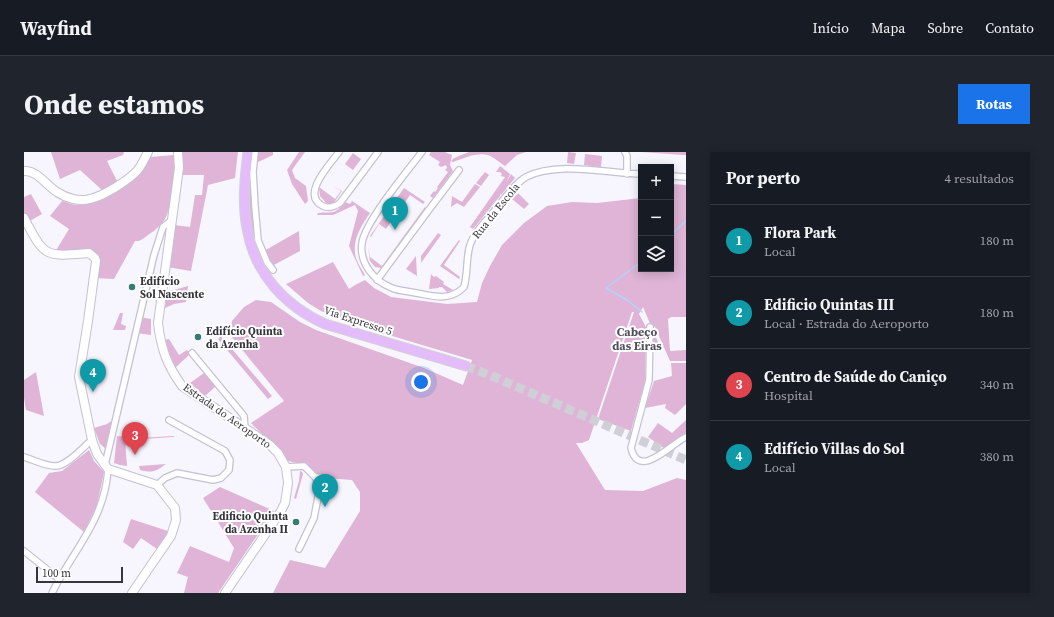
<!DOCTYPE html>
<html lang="pt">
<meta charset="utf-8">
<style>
body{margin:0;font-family:"Source Serif 4",serif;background:#20242c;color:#f1f3f6}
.controls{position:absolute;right:12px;top:12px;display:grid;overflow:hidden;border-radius:0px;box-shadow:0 2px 10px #0003}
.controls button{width:36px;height:36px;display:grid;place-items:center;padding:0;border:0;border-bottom:1px solid #363941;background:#171b24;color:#f1f3f6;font:20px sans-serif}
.scale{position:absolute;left:12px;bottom:10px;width:87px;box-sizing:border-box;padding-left:4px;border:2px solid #36353c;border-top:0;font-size:11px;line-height:14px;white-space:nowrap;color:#36353c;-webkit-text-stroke:3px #fff;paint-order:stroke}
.you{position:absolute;left:397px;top:230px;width:14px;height:14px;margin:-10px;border:3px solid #fff;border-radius:50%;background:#1a73e8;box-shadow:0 0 0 6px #1a73e833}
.badge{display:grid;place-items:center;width:26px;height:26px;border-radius:50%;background:#1a73e8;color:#fff;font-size:13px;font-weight:700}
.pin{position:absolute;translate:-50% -33px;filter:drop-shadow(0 1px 2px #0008)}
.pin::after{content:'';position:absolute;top:21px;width:14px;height:12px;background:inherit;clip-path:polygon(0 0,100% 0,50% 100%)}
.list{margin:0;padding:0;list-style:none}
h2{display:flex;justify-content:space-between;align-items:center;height:52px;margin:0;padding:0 16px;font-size:17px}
h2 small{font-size:13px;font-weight:400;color:#9ea1a6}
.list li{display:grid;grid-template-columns:26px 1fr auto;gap:12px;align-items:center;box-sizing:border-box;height:72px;padding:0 16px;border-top:1px solid #363941}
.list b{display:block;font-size:15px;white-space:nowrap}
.list p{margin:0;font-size:13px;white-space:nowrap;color:#9ea1a6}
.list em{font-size:13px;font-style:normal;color:#9ea1a6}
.icon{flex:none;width:22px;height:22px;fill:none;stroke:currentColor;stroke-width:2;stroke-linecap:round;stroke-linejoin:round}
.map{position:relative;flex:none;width:662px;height:441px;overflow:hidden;border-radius:0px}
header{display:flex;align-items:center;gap:24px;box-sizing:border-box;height:56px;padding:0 20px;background:#171b24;border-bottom:1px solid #363941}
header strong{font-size:19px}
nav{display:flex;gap:22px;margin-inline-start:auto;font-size:14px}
.intro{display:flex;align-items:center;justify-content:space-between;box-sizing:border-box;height:96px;padding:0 24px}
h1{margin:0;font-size:28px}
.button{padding:10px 18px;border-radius:0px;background:#1a73e8;color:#fff;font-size:14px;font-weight:700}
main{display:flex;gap:24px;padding:0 24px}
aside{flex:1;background:#171b24;border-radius:0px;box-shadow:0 2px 10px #0003}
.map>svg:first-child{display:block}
</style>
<header>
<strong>Wayfind</strong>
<nav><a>Início</a><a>Mapa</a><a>Sobre</a><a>Contato</a></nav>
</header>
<div class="intro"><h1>Onde estamos</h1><a class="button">Rotas</a></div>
<main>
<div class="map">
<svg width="662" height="441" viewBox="0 0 662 441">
<rect width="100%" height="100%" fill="#f7f6fe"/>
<path fill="#dfb4d6" d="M27,0H100L99,3L83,9L93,29L78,38L56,18L36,27Z
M157,0H214L211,26L184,33L167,119L143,115L150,73L166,75L171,43H178L180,23H158Z
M227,0L230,78L235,98L240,109C218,78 225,35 227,0Z
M233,0H249V3L232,11Z
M275,0H281L268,18L271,26L282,34L284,49L281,52L268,32L263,18Z
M407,0H421L428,3L426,13L429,19L409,46L406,44L410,39L411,40L414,36L413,35L424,20L421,18L423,16L422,13L417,15L414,13L416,10L405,3Z
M445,0H502L493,3L481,14C476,11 470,5 464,3C453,0 440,6 429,10L427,9L430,6Z
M544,0L552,1L550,12L543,11Z
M617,0H662V3H659Z
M329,1L337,7L329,18L321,12Z
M561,2L578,4L577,15L560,13Z
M150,3C151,16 148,51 143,63C139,72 132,78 124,83C118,87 118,89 111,89L90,127L70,126L73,102L63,97L46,99L31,100L45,77L26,64L38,49C43,50 48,53 53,53C84,53 109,28 126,5Z
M476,14L486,22L482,31L487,22L491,26L477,43L476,42V44L449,77L446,75L481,25L477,24L478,22L476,20H472Z
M461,20L465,23L457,34L452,31Z
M451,32L456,35L440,55L433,51L427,55L428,44L438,50Z
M647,32L662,33V165H647L644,167L646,199L662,198V209H646L631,175L627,174L619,155L615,162L622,175L621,229L607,279L574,267L610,160H608L565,288L558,291H552L581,338L619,339L653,326L662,328V441H249L266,408L301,416L336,359V340L328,328L289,325L277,312L264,309L227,271L260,249L207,184L208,169L220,155L232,148L247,150L276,170L292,178L400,216L439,233L448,208L335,174L297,159L284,151L262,132L309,110L325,137L331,133L341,128L350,136L367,145L423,152L453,150L458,131L466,114L478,93L500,71L523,54L548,50L573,51L617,46V117H647Z
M309,34L318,39L309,52H303L296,44L295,35L311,47L317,39Z
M380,36L401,50L399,52L386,43L362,77L355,72L347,85L346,84Z
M494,41L505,52L500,57L488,47Z
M7,42L18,62L4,70L0,63V45Z
M328,49L346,61C337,74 327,89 332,106C334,112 338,118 341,123L339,124L325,94L334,59L331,53L309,63H293L294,61C309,59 310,64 321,50L326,52Z
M401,55L402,56L357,116L351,115L346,109L344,94L346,105L358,114Z
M275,79L276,99L248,114L240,99Z
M414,81L417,83L397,111V104Z
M435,88L436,89L420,113L436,125L435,127L416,114Z
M392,104L393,124L382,117Z
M407,122L410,125L412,124L420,130L419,132L429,138L423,140L418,135H415V136L405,137Z
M164,134L162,150L150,152L141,156L143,140Z
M96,161H99L97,172L102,174L101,178H89Z
M115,165L127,167V183L112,181Z
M628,181H630L638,199H629Z
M197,184L248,244L244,247L194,187Z
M145,187L155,203L163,198L166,202L151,216L140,188Z
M647,211H662V252L651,263L641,256L642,252L621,256L630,229L648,224Z
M12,220L20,264L2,258L0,246V228Z
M180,221L192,234L181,244L166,231Z
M89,268L82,297L76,292L70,276L83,272Z
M662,268V281L641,297L624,285L634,271L648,281Z
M93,284L115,286L150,284V285L101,288L103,314L96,313L90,311Z
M65,298L70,309L80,320L73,353L60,380L11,340L25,321L38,319Z
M142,312C131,320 129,321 116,318L115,314Z
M276,319L278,320L279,322L272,347L270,346L275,329Z
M196,335L250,359L194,441H160L164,425L153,421L166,394L205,410L210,396L179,346Z
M107,367L144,379L140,387L133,397L117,386L109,397L99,390Z"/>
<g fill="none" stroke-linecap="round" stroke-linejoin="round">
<path stroke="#aed5fc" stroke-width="1.5" d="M647,83L662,69
M617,110L582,136L603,148L618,160"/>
<path stroke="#d0cfd7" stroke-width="9" stroke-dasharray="9 4.5" stroke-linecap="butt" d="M442,214L468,224L662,308"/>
<defs>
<path id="street" d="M231,0L229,20L231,54L234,88L243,110L249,118
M315,0C306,12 276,43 299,54C305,57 310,55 316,51L354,0
M398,0C383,19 341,70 338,91C335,111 350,129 368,136C375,139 384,139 392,141C410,144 425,150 440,135C444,121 442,105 446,93C450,80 463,68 471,58C480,47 490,32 502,25C532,9 584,21 617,22
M601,0L603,4V22
M647,24L662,25
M353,128L404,59L435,18
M626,175L625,228L607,296C615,329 648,291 662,285
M168,201L220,264L221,276
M0,305C10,308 23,315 33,314C45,312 59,295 68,288
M81,313L130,103L139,75L148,68
M262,315L280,314L291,325L301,326L304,328
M133,333L141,326L153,321L189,328L197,326L205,318L206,308L201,299L145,268
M275,397L290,366L296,335L291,325
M0,399L35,427
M28,441C49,398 81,368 84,317"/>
<path id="secondary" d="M154,0L155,16L134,171C137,197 143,213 158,234L246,293L254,301L262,315L264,331L261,351L257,359L201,441
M0,19C13,18 23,34 33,40C42,46 55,50 66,47C80,44 103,29 113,19C118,13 121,6 124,0
M0,66C21,105 20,105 65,101L71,106L72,109L64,169L55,225L68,288L73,302L84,317L133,333L151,356L152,368L147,384L108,441"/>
<path id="primary" d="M224,0C221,25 218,51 223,76C230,121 261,154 301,172L442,214"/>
</defs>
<use href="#street" stroke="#c3c1d4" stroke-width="8"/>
<use href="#secondary" stroke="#c3c1d4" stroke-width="10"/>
<use href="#primary" stroke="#d3d3d4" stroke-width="11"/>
<use href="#street" stroke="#fff" stroke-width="5.5"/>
<use href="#secondary" stroke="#fff" stroke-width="8"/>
<use href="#primary" stroke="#e4bbfb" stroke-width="9"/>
</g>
<g fill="#337b73" stroke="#fff" stroke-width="1.5">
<circle cx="108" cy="135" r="4"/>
<circle cx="174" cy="185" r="4"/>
<circle cx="272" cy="370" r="4"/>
</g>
<g text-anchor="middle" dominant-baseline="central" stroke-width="4" stroke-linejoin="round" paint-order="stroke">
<g font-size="11" fill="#36353c" stroke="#fff">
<text transform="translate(472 59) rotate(-51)">Rua da Escola</text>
<text transform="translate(334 169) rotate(18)">Via Expresso 5</text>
<text transform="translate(203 264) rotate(35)">Estrada do Aeroporto</text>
</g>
<g font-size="11" font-weight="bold" fill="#36353c" stroke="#fff" text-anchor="start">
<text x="116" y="129">Edifício<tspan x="116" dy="13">Sol Nascente</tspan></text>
<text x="182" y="179">Edifício Quinta<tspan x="182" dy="13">da Azenha</tspan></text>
<text x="264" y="364" text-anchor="end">Edificio Quinta<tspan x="264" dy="13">da Azenha II</tspan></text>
</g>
<g font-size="12" font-weight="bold" fill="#525060" stroke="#fff">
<text x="613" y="180">Cabeço<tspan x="613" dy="14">das Eiras</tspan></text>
</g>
</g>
</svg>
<div class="controls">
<button>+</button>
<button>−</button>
<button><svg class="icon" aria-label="layers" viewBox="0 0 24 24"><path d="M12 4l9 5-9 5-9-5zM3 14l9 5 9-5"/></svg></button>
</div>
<div class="scale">100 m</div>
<div class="you"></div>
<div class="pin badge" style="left:371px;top:78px;background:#0f9aa8">1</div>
<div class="pin badge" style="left:301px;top:355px;background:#0f9aa8">2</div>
<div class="pin badge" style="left:111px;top:303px;background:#e0444e">3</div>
<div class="pin badge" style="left:69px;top:240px;background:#0f9aa8">4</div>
</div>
<aside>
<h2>Por perto<small>4 resultados</small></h2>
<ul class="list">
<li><span class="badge" style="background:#0f9aa8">1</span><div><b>Flora Park</b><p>Local</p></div><em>180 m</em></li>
<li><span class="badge" style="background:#0f9aa8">2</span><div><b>Edificio Quintas III</b><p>Local · Estrada do Aeroporto</p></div><em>180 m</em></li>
<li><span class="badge" style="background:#e0444e">3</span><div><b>Centro de Saúde do Caniço</b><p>Hospital</p></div><em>340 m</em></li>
<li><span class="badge" style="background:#0f9aa8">4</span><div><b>Edifício Villas do Sol</b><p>Local</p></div><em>380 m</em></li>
</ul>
</aside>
</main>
